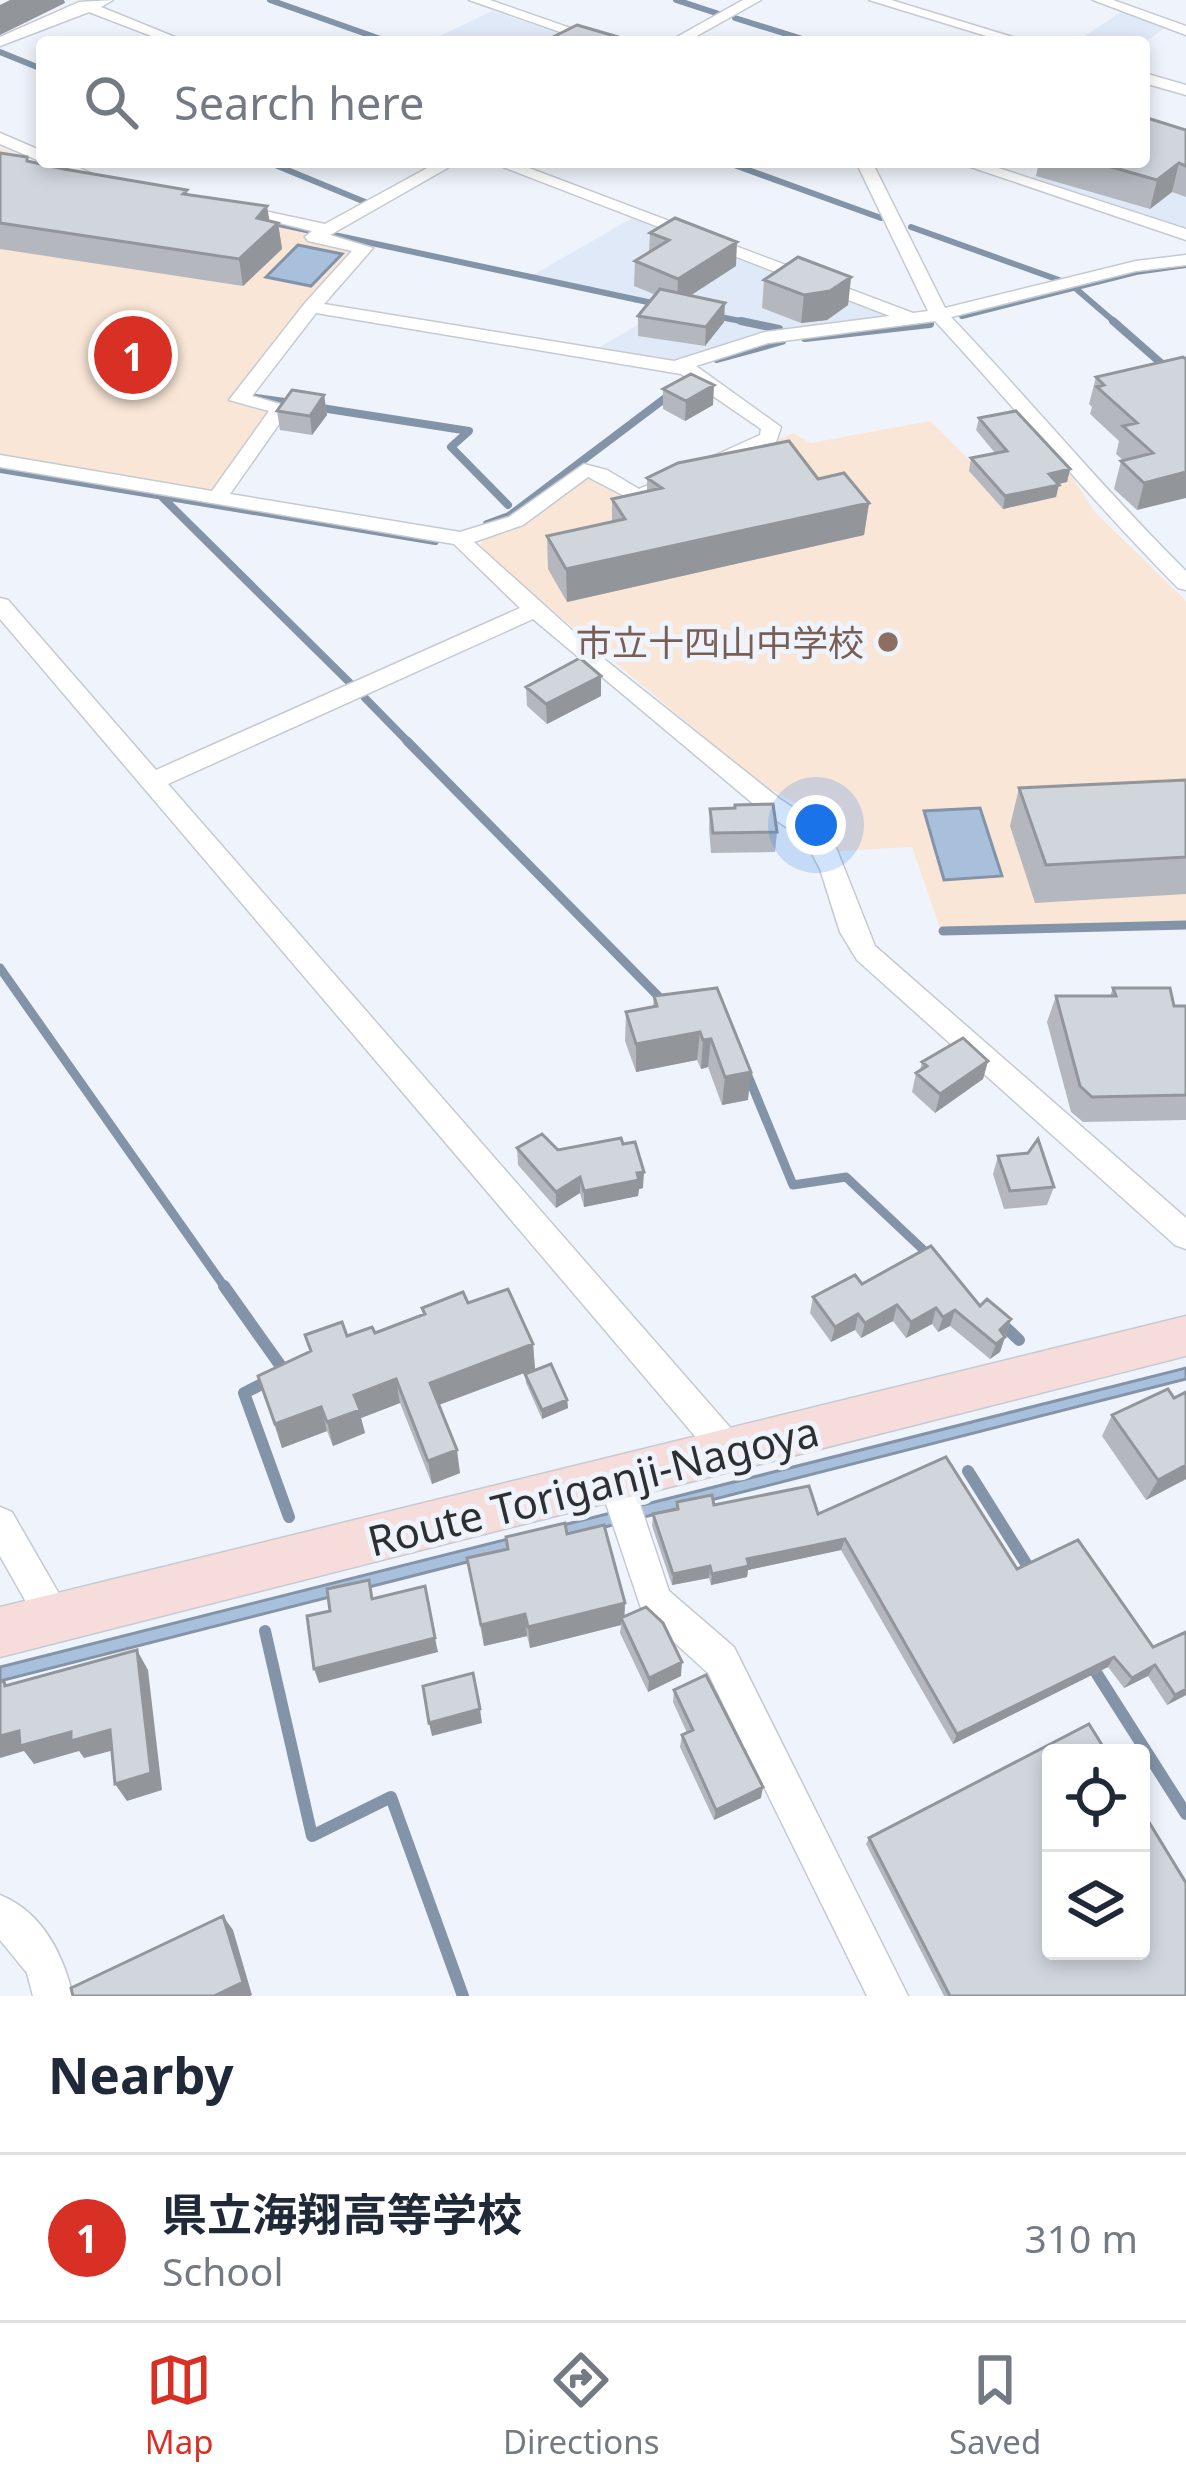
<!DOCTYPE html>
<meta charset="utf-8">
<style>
body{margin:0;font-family:"Noto Sans","Noto Sans JP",sans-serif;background:#f2f2f3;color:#1f2937}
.controls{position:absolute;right:36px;bottom:36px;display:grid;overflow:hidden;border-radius:12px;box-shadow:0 6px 18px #0003}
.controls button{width:108px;height:108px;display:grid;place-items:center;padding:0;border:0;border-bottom:3px solid #e0e1e3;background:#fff;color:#1f2937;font:60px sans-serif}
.you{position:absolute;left:816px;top:825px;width:42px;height:42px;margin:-30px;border:9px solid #fff;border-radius:50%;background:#1a73e8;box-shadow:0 0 0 18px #1a73e833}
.badge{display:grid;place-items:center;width:78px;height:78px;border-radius:50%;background:#d93025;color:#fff;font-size:39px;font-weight:700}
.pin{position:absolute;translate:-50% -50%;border:6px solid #fff;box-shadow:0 3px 12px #0006}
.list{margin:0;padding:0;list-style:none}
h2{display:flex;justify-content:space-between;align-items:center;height:156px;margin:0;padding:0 48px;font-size:51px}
h2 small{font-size:39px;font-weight:400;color:#747a83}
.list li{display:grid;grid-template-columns:78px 1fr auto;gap:36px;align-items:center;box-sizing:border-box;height:168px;padding:0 48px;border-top:3px solid #e0e1e3}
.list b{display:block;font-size:45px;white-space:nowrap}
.list p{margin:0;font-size:39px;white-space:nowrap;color:#747a83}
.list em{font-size:39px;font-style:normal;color:#747a83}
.icon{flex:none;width:66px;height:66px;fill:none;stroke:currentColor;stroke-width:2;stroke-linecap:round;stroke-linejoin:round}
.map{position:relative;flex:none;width:1186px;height:1996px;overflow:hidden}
.search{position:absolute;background:#fff;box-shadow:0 6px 18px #0003;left:36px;right:36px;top:36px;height:132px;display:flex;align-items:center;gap:30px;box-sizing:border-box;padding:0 42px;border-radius:12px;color:#747a83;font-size:45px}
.sheet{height:324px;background:#fff}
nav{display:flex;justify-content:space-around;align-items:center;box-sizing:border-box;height:168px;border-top:3px solid #e0e1e3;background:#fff;font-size:33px;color:#747a83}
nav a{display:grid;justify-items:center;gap:6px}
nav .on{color:#d93025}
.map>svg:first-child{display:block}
</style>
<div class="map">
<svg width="1186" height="1996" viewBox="0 0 1186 1996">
<rect width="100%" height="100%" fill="#eff4fc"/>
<path fill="#e0e9f7" d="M492,11L588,42H427Z
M1123,11L1166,27L1144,43L1075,42Z
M1186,157V230L1031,178L1053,162H1144Z
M634,217L896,317L669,363L595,350L666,308L526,279Z"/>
<path fill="#f9e6d6" d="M0,147L91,187L309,233L304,237L355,248L356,252L304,307L228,401L266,409L269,415L217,490L0,454Z
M930,421L970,461L1049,442L1095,512L1186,601V925L941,931L912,847L839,851L826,827L809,810L762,785L479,549L483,539L515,526L586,476L596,478L631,505L793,433L811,443Z"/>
<path fill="#a8c0dc" stroke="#8394a9" stroke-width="3" d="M298,245L342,254L311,286L266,277Z
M980,808L1002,876L944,880L924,811Z
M1186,1368V1379L0,1681V1667Z"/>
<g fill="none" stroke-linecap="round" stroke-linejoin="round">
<path stroke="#8394a9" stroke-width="6" d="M270,0L389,42
M676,0L719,14
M735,18L812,42
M0,52L42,69
M268,162L365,202
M726,162L881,218
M269,222L311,231
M911,227L1059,280
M334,235L657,304
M1074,287L1117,324
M715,316L756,324
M962,316L1136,272L1186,265"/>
<path stroke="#8394a9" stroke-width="8" d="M741,321L779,329
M1113,321L1186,385
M805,338L930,324
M717,359L782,341
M256,398L292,403
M315,407L469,431L451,447L508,505
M0,469L435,541
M162,497L350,683
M487,524L509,516L668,396
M365,698L410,744"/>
<path stroke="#8394a9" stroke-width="9" d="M407,741L664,1002
M943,931L1186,925
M0,968L226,1289
M746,1071L793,1185L846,1177L932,1258"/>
<path stroke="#8394a9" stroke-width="12" d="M224,1286L285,1372
M1001,1323L1019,1340
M270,1380L244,1393L289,1517
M968,1471L1032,1573
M265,1631L312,1836L391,1797L463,1996
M1090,1663L1186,1814"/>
<defs>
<path id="street" d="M113,0L101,7L187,42H167L89,12L0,46V37L79,2Z
M469,0H490L610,42H589Z
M743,0H761L686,42H668Z
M869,0H891L1029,42H1006Z
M1093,0H1113L1186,26V35Z
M1144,73L1186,85V95L1144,83Z
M0,133L42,151V162L0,144Z
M45,162H67L112,183L98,186Z
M438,162H458L330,235L373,248L324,304L674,361L765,332L890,316L490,162H513L913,313L928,311L856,162H872L945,308L1136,261L1186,255V265L1136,271L951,317C1031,401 1104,490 1186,571V590L1178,588C1093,502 1017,410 935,321L768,343L696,366L781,427L776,442L707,472L697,466L700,462L760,435L761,429L681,374L316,313L252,396L291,407L230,494L460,532L509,517L584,464L607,470L639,489L660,480H674V488L638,503L588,477L523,525L474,542L604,659L780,799L822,827L837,850L875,946L1186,1218V1249L1175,1245L857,960L840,932L820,869L804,839L762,811L533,619L168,784L741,1440L745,1451L741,1462L729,1466L717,1462L0,619V598L8,600L156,770L520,608L454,544L0,467V455L212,491L269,411L229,400L305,303L352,251L308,241L305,237L312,231L228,210L236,205L325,224Z
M956,162H980L1186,229V240Z
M615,1464L627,1469L632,1480L669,1591L734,1647L908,1996H867L708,1673L643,1614L598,1480L603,1469Z
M0,1507L12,1512L66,1606L72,1618L66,1630L54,1635L42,1630L0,1556Z
M0,1895C42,1912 63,1954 73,1996H33L27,1973L0,1940Z"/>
<path id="secondary" d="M1186,1316V1356L0,1657V1607Z"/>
</defs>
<use href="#street" stroke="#c5cad1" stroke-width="3"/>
<use href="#secondary" stroke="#c5cad1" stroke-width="3"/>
<use href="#street" fill="#fff" fill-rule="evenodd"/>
<use href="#secondary" fill="#f6dddc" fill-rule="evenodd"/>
</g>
<path fill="#b4b8be" d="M1186,130V197L1172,192L1150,209L1036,176L1039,162H1144Z
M0,153L64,169L187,190L188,195L278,223L282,249L243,286L0,249Z
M650,233L736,266L690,296L724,322L705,346L638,336V316L656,295L634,286L635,261L649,252Z
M851,277L848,305L827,320L801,323L762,308L764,280Z
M1183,357L1137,510L1114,489L1121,461H1124L1116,454L1119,441L1090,414L1092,407L1089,404L1096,377Z
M663,389L713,405L685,421L663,409Z
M324,395L327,415L312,435L280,430L277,411Z
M979,418L1070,469L1067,482L1058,484L1056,497L1003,509L969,471L971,458L995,453L976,430Z
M647,478L818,479L869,503L864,535L567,602L548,569L547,536L612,522V499L647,491Z
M601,676V696L547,724L527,706L526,687Z
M1186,780V894L1035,903L1010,826L1019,788Z
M734,808L777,832L775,852L711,853L709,829L710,809Z
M717,988L748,1100L722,1105L708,1067L701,1069L697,1060L636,1072L625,1041L626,1012L653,1007L654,996Z
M1113,988L1174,1006H1186V1120L1083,1122L1071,1112L1047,1022L1056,996H1110Z
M988,1061L983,1079L935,1113L912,1092L916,1073L920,1070L922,1062Z
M517,1148L558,1150L643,1188L639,1189L638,1196L584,1207L580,1193L556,1208L518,1165Z
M998,1156L1054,1187L1047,1205L1004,1209L993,1174Z
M862,1284L1011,1319L1000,1352L990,1359L950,1326L938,1332L932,1324L906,1338L893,1321L861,1338L855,1330L831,1342L810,1313L813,1297Z
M468,1303L533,1344L535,1369L439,1405L460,1473L432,1484L400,1403L361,1418L365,1433L333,1446L327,1431L282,1448L258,1376L310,1352L305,1335L347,1336L375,1333L423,1315L422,1308Z
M525,1374L567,1400L568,1408L542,1419L526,1383Z
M1174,1398L1186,1479L1146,1500L1102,1436L1112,1415Z
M677,1502L818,1514L1017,1569L1078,1540L1186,1695L1167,1705L1148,1676L1124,1688L1108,1667L953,1744L841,1550L748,1570L747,1577L711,1585L709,1578L672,1585L652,1526L653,1514L676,1510Z
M567,1534L625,1603L624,1617L681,1676L648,1692L620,1633L621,1625L530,1648L527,1636L484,1646L467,1558L507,1549L506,1537Z
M674,1690L761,1798L714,1820L680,1747L682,1735L687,1733L673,1702Z
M869,1838L1186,1996H944L866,1844Z"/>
<path fill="#92969b" d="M10,0H64L65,3L0,35V5Z
M1179,163L1172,192L1150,209L1157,180Z
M267,206L271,229L278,223L282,249L243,286L239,259L257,218Z
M737,242L736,266L677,304L678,279Z
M851,277L848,305L827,320L801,323L804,295Z
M725,303L724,322L705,346L706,327Z
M714,385L713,405L685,421L686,401Z
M324,395L327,415L312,435L310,416Z
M1070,469L1067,482L1046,487L1049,474Z
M1186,472V498L1137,510L1144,483Z
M1059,485L1056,497L1003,509L1005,496Z
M869,503L864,535L567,602L566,569Z
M601,676V696L547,724L546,704Z
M700,1032L697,1060L636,1072V1044Z
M711,1039L708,1067L701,1069L703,1040Z
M988,1061L983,1079L935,1113L940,1094Z
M751,1072L748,1100L722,1105L725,1077Z
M644,1172L643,1188L639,1189L638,1196L584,1207V1191Z
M580,1177V1193L556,1208V1192Z
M897,1305L893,1321L861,1338L865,1323Z
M936,1308L932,1324L906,1338L911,1322Z
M955,1310L950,1326L938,1332L943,1317Z
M858,1314L855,1330L831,1342L835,1327Z
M1011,1319L1006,1334L994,1345L1000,1330Z
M1005,1337L1000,1352L990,1359L996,1344Z
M533,1344L535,1369L433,1407L430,1383Z
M396,1379L400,1403L361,1418L365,1433L333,1446L327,1422L354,1395Z
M567,1400L568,1408L542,1419V1410Z
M321,1407L327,1431L282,1448L275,1424Z
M457,1450L460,1473L432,1484L428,1461Z
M1186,1465V1479L1146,1500L1158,1480Z
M845,1539L841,1550L748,1570L747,1577L711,1585L712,1574L747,1559Z
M710,1566L709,1578L672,1585L673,1574Z
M625,1603L624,1624L621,1618V1625L530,1648L528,1627Z
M525,1614L527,1636L484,1646L481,1625Z
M435,1638L438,1652L319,1683L314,1669Z
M137,1650L148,1670L162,1790L127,1801L115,1784Z
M1114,1657L1108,1667L953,1744L957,1734Z
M682,1662L681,1676L648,1692L649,1678Z
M1155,1665L1148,1676L1124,1688L1132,1678Z
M1186,1689V1695L1167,1705L1175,1695Z
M480,1709L482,1723L432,1736L429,1723Z
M110,1730L122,1748L84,1758L79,1751L34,1764L24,1751L0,1758V1736L19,1731L71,1732Z
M763,1787L761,1798L714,1820L716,1810Z
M223,1916L233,1930L252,1995L250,1996H214Z"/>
<path fill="#d1d6dd" stroke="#92969b" stroke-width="3" d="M577,25L632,41L543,42Z
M1144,117L1186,130V166L1179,163L1157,180L1094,162H1144Z
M0,153L27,157V161L64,169L187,190L183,194L267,206L257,218L278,223L239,259L0,223Z
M675,218L737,242L678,279L635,261L669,240L650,233Z
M798,257L851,277L830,291L804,295L764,280Z
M660,289L725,303L706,327L638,316Z
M1183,357L1186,359V472L1144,483L1121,461L1153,453L1123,426L1137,423L1097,387L1104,385L1096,377Z
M691,374L714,385L686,401L663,389Z
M292,390L324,395L310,416L277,411Z
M1016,411L1070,469L1049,474L1059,485L1005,496L971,458L1007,451L979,418Z
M789,441L818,479L844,473L869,503L566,569L547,536L625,519L612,499L662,488L647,478L678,463Z
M580,658L601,676L546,704L526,687Z
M1186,780V857L1046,865L1019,788Z
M773,804L777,832L713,833L710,809L735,808V805Z
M717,988L751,1072L725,1077L711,1039L703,1040L700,1032L636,1044L626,1012L657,1006L654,996Z
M1113,988H1170L1174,1006H1186V1095L1092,1097L1080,1086L1056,996H1116Z
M963,1038L988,1061L940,1094L916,1073L927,1066L922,1062Z
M542,1134L558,1150L621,1138L623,1144L635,1142L644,1172L637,1173L639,1180L584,1191L580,1177L556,1192L517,1148Z
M1038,1139L1054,1187L1010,1191L998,1156L1028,1153Z
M931,1246L980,1306L987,1299L1011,1319L1000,1330L1005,1337L996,1344L955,1310L943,1317L936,1308L911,1322L897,1305L865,1323L858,1314L835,1327L813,1297L855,1275L862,1284Z
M508,1289L533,1344L430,1383L457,1450L428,1461L396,1379L354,1395L360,1410L327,1422L321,1407L275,1424L258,1376L311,1351L305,1335L342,1322L347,1336L372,1327L375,1333L425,1314L422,1308L463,1292L468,1303Z
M551,1364L567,1400L542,1410L525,1374Z
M1168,1389L1174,1398L1186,1392V1465L1158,1480L1112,1415Z
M946,1457L1017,1569L1078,1540L1153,1647L1186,1632V1689L1175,1695L1155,1665L1132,1678L1114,1657L957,1734L845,1539L747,1559L749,1566L712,1574L710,1566L673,1574L653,1514L678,1509L677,1502L712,1495L714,1505L809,1486L818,1514Z
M565,1523L567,1534L604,1525L625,1603L528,1627L525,1614L481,1625L467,1558L508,1549L506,1537Z
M369,1580L372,1599L425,1586L435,1638L314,1669L307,1616L330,1611L327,1589Z
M646,1607L663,1623L682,1662L649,1678L621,1618Z
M137,1650L151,1773L115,1784L110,1730L71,1741V1732L20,1746L19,1731L0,1736V1682L4,1681L5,1686Z
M473,1673L480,1709L429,1723L423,1686Z
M706,1675L763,1787L716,1810L682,1735L693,1730L674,1690Z
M1089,1724L1107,1753H1051V1951H1141V1809L1186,1883V1996H950L869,1838Z
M223,1916L243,1982L214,1996H73L71,1988Z"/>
<circle fill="#8d6e63" stroke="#eff4fc" stroke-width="4.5" cx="888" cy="642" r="12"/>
<g text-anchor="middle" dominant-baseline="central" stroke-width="10" stroke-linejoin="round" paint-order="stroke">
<g font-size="36" fill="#785e54" stroke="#eff4fc" text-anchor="end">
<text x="864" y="642">市立十四山中学校</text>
</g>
<g font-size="42" fill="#2d2f32" stroke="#eff4fc">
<text transform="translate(593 1485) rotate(-14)">Route Toriganji-Nagoya</text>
</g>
</g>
</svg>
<div class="controls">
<button><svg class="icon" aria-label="locate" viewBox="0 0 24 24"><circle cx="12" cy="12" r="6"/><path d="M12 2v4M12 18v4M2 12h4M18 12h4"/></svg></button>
<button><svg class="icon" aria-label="layers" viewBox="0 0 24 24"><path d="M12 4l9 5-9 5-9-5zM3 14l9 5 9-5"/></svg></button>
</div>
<div class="you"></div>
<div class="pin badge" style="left:133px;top:355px">1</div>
<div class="search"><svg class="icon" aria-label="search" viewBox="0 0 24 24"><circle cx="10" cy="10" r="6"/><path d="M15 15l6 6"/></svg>Search here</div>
</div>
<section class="sheet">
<h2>Nearby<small></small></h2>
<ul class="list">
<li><span class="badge">1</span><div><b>県立海翔高等学校</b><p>School</p></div><em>310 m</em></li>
</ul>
</section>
<nav>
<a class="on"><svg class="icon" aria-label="map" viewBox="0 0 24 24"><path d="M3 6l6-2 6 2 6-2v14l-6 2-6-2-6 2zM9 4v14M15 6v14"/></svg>Map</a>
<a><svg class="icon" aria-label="directions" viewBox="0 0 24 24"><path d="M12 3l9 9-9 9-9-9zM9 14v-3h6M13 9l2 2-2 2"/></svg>Directions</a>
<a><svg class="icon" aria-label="saved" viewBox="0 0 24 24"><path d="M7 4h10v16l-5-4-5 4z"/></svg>Saved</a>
</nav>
